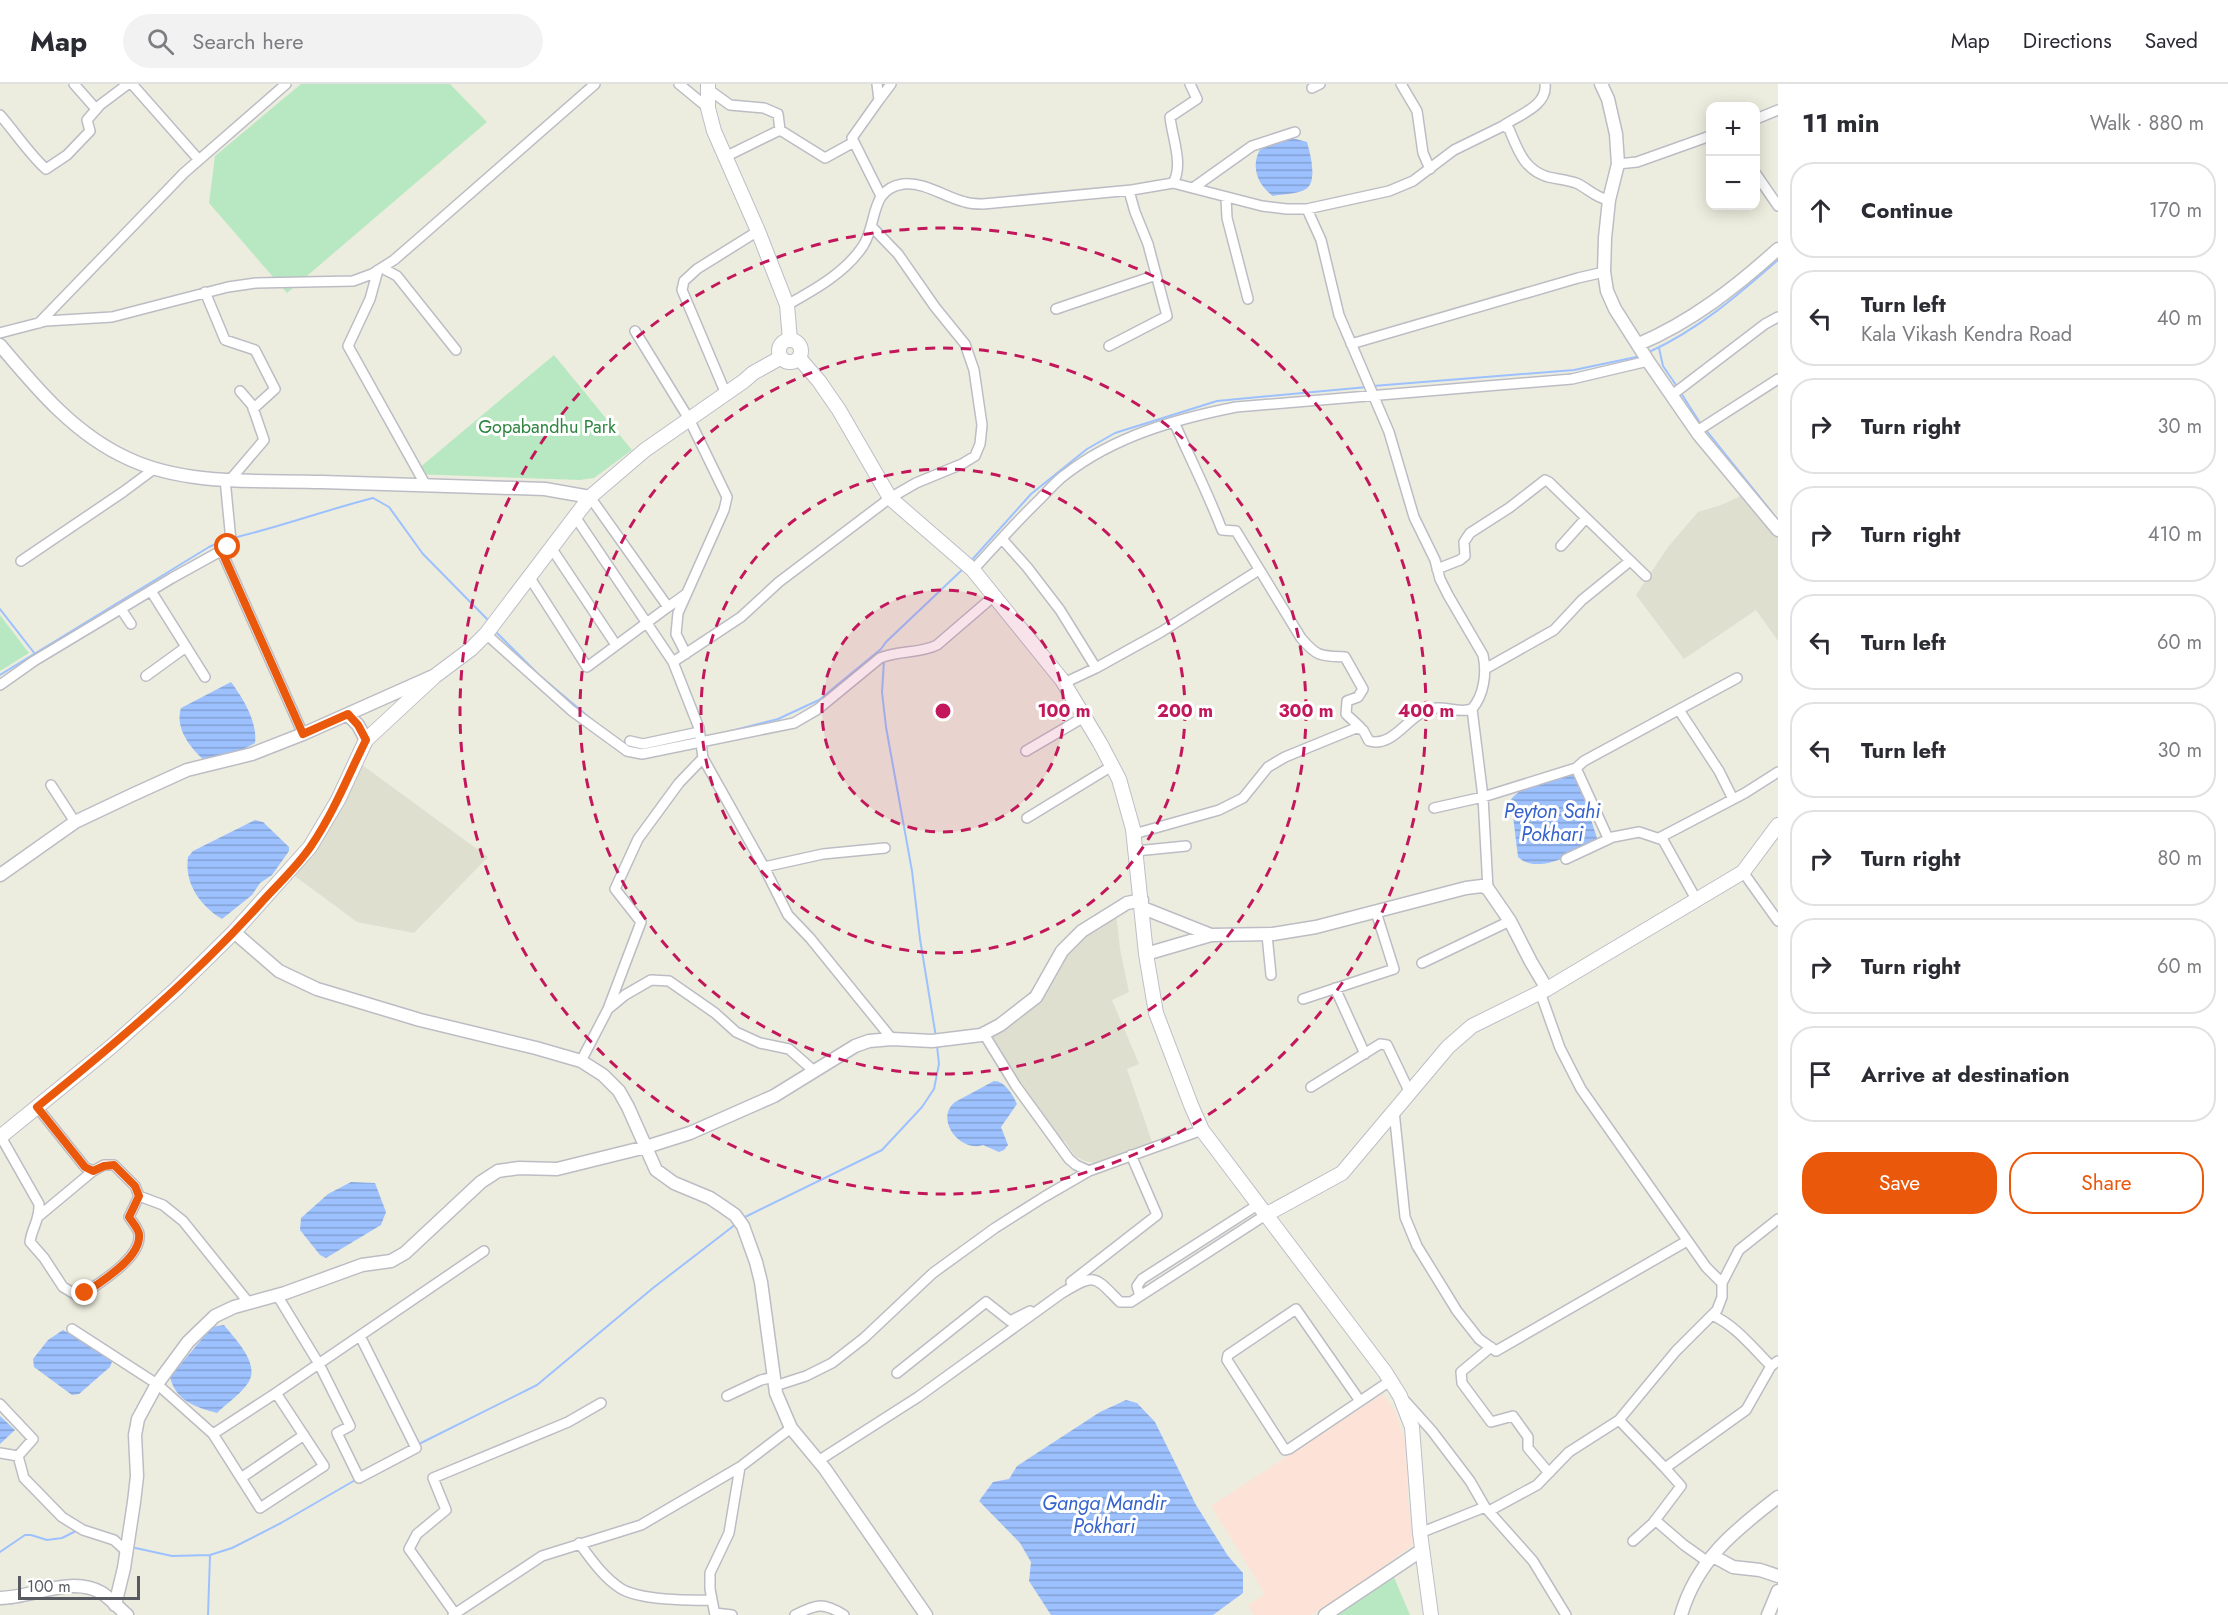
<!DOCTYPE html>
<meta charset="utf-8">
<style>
body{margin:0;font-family:Jost,sans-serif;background:#f2f2f3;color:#2b2b33}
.controls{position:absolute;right:18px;top:18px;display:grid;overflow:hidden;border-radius:12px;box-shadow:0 3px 15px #0003}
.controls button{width:54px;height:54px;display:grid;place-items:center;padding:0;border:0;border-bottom:2px solid #e1e1e2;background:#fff;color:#2b2b33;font:30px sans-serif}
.scale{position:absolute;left:18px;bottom:15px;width:122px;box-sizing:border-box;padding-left:6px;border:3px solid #585a62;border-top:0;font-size:16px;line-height:21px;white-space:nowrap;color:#585a62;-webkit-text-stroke:4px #fff;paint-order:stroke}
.stop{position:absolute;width:18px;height:18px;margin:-14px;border:4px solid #ea580c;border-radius:50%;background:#fff}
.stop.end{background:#ea580c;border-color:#fff;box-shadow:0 2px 6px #0008}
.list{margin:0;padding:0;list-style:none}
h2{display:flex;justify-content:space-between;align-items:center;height:78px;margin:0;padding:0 24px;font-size:26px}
h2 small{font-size:20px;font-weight:400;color:#7c7c81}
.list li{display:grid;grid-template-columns:39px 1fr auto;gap:18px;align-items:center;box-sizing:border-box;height:96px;margin:0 12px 12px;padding:0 12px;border:2px solid #e1e1e2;border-radius:24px}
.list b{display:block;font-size:22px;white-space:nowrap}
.list p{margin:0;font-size:20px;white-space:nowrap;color:#7c7c81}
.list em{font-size:20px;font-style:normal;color:#7c7c81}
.actions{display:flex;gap:12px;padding:18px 24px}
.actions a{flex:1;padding:14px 0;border:2px solid #ea580c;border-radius:24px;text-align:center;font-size:21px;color:#ea580c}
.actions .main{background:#ea580c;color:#fff}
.icon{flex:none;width:33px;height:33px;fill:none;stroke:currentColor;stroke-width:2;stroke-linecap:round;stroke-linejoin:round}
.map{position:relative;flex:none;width:1778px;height:1531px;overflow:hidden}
header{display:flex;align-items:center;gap:36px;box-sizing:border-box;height:84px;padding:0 30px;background:#fff;border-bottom:2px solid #e1e1e2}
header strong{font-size:28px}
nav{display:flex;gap:33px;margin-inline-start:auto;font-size:21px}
.search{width:420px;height:54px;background:#f2f2f3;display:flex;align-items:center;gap:15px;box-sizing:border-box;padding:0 21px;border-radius:33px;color:#7c7c81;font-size:22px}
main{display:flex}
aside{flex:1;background:#fff}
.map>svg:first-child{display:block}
</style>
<header>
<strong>Map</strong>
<div class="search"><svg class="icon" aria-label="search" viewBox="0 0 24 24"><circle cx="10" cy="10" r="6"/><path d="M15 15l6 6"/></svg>Search here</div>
<nav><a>Map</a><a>Directions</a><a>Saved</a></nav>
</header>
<main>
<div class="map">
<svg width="1778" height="1531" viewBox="0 0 1778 1531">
<defs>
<pattern id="water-rules" width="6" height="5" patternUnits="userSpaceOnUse" patternTransform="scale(1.5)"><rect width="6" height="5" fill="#9dc1ff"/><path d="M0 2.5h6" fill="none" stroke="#83a0d2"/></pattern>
</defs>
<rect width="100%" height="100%" fill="#ededdf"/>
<path fill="#dfdfcf" d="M1743,411L1778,450V557L1756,526L1684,575L1636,511L1668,463L1698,428L1721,421Z
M358,678L488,773L414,849L357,838L292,790Z
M1116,829L1120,865L1129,908L1112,916L1139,980L1127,985L1152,1058L1094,1079L1085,1077L1075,1072L1064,1056L1061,1058L990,952L1041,914L1069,866L1095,843Z"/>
<path fill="#fde2d7" d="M1383,1310L1396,1328L1406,1362L1408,1417L1413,1455L1411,1462L1359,1501L1311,1531H1254L1248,1521L1265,1510L1211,1422Z"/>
<path fill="#b8e8c1" d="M301,0H450L487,38L287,209L209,119L215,72Z
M554,271L632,366L594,394L580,396L412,390Z
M0,531L29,569L0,587Z
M1393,1491L1410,1531H1335Z"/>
<path fill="url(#water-rules)" d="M1284,55H1296L1307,58C1310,69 1318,97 1306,105C1298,110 1282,110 1273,112C1257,101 1250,81 1261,64Z
M231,598C243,614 258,639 255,659L218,679L208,680C193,667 174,646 181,624Z
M1573,691L1577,693L1598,757C1578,768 1538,792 1518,773L1511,716C1518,702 1557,695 1573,691Z
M255,736L263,738L289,763V767L272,791L260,799L252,811L222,835C201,822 184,800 188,773L193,767Z
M994,997C1005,997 1013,1011 1017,1020L1001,1043L1008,1061L1004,1066L999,1068L983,1061C960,1069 934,1035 955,1018Z
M351,1098L375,1099L386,1128L381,1141L326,1174L320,1171L300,1146L301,1134L328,1110Z
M224,1241C235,1255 261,1280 248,1299C241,1310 226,1320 217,1329C195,1323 176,1317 170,1293L212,1243Z
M63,1246L113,1275L110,1283L79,1310L72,1311L34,1283L33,1275L48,1256Z
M1126,1316L1137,1319L1155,1338L1196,1421L1228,1472L1243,1489V1509L1213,1531H1051L1029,1497L1031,1478L1020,1459L979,1417L993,1398L1009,1395L1017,1382L1100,1328Z
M0,1332L15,1346L0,1360Z"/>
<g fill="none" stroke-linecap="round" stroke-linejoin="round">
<path stroke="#9dc1ff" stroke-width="2" d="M1659,264L1663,282L1678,304
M1649,268C1698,246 1738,211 1778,176
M1373,302L1574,286L1641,272
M1681,309L1702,342
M1706,346L1778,436
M233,454C280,443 326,426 373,414L389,423L423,470L488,536
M970,478L1031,410L1087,365L1115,349L1217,317L1367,303
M0,525L35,570
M497,549L539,591L597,640
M884,577L882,608L886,643L912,787L920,855L936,953
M0,591L209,463L227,455
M727,648L778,635L819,616L881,565L886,558L964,484
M743,1134L882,1066L922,1023L934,1005L939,980L937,962
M417,1361L537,1301L653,1204L736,1140
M131,1463L172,1472L210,1471L232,1464L281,1439L357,1395
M0,1468L25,1451H31L47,1456L62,1454L76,1447
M208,1531L210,1471"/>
<defs>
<path id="minor" d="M74,0L96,25
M132,0L199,76
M679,0L708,24
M877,0L879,16L852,54L881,112
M1401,0L1417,27L1423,69L1430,85
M1312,4L1320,0
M708,5L730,21L764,24L778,30L780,46
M879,16L891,0
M0,31C15,48 30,71 46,85L67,71L90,47L87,36L100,21L128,0
M1756,35L1778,26
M1503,42C1518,31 1548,22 1545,0
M725,73L780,46L825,74L854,58
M1618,80L1637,78L1710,52
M1756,90L1778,122
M1173,99C1184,81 1172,53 1170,33L1197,15L1190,0
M1193,104L1252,62L1295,48
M1226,114L1227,134L1248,215
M382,184L397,192L456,266
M378,186L370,215L348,262L425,400
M205,208L225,256L255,266L275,305L253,325
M787,221C814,206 845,189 863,162C878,139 869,105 903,100C926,98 944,113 965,118C971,120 978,120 983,120L1132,106L1173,99L1262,122L1287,125H1307L1389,107L1413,97L1454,66L1503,42L1509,45C1518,66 1524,86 1548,93C1557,95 1567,96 1576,99C1588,104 1595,114 1609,116
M1056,225L1156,191
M39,239L184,89L286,0
M635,247L689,335L727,413L724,426L678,529L676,550L686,570
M0,249L46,237L112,233L228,203L256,199L353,197L372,190L394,176L417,156L595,0
M1351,260L1578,194L1604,188
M1109,262L1167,232L1148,160L1135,128L1129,107
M726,310L682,206L684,197L697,185L758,147
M1672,311L1765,240L1778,233
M1174,338C1190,374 1208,409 1222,446L1236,447L1301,554C1317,573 1321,572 1345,573L1363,605L1358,613L1347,617L1346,630L1360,643
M1697,347L1778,295
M230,396L264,356L252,321L240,307
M590,413L668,523L686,510
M576,434L673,578L699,644L703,674L679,699L638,755L615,805L641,838L608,925L625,911L651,896L669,897L715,929L736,948L760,959L789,965L814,987
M1002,455L1027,483L1060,526L1096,584L1161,548L1259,486
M1561,462L1586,434
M552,465L616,561
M222,468L303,650
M21,477L123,408L154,385
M1437,485L1460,476L1465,472L1464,458L1470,449L1509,424L1545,396L1549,398L1646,492
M973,486C995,462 1016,438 1040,415C1048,407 1056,397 1066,390C1115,352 1176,335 1236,323L1572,295L1648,277
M530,494L587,583L668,523
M151,507L205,593
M121,525L131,540
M486,550L572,627L627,667L642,670L794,639L818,625L880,574C899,566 919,570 937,561L994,512
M673,578L741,533L779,498L890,414L916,399L962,380L975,372L980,360L982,341L974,286L965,260L935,223L898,170L871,142
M1485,585L1554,546L1582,516L1630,477
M146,592L186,563
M1064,599L1096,584
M0,601L34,577L172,494L228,463L231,457L225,395
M1472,625L1483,713L1488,805
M1679,626L1719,687L1733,715
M630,657L643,660L699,648
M1026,667L1084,633
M703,674L764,783L788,831L810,854L892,955
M1576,684L1584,677L1737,594
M51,701L75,738
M1434,724L1483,713L1576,684L1608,754L1639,748L1663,756L1696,815
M1027,734L1112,682
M1134,750L1219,726L1243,714L1268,683L1285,673L1356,644L1363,646L1369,657C1391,663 1405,638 1421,629C1442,617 1454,631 1472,625C1484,611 1487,589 1483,571L1448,511L1440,495L1435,476L1414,433L1389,348L1339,231L1321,156L1307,125
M1659,754L1745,709L1778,688
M1136,767L1186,762
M1566,775L1611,754
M764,783L823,770L885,764
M1743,788L1778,837
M1267,851L1271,891
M1422,879L1510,837
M1335,904L1365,970
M1540,908L1560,964L1581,1005L1706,1183L1722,1199
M1303,915L1394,885L1376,828
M984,950L1016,1002L1069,1075L1076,1081L1089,1087
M581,977L608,925
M1311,1003L1380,960L1387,961L1410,1009
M1394,1027L1405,1133L1417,1162L1457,1227L1479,1255L1496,1267L1687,1157
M1,1053L39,1120C40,1136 32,1143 30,1158L44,1174L63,1203L78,1212L85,1209C102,1197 142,1173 139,1150C138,1144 132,1138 129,1133L139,1112L135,1102L114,1081H104L93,1087L85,1083L37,1023
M139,1112L163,1121L183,1137L249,1219
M39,1132L93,1087
M1071,1198L1157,1131L1131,1071
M277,1211L319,1280L350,1342L337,1349L359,1394L416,1364L360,1252
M1140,1212L1137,1202L1142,1195L1259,1120
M1712,1231C1735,1241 1753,1264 1771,1282L1778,1277
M72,1245L157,1300L213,1350L260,1424L324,1382L276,1309L213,1350
M1491,1263L1461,1288L1462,1299L1491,1338L1513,1332L1528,1353V1364L1549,1389
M897,1289L986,1218L1010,1237L1030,1227
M775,1302L806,1292L832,1279L864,1254L933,1189L995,1144L1044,1113L1089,1087L1202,1046
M276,1309L484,1167
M727,1312L761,1296L774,1293
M1360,1317L1296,1225L1228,1271L1227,1276L1285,1366L1289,1365L1390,1297
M1406,1318L1432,1347L1470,1397L1485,1423L1533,1477L1566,1531
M0,1320L33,1355L18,1372
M1619,1336L1665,1384L1746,1326L1771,1282
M0,1369L18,1372L24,1394L62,1433L83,1446L114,1456L126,1467
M818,1377L918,1313L1062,1209C1096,1189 1093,1191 1120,1218H1131L1267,1130
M241,1394L304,1351
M1489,1427L1537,1401L1569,1368L1619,1336L1676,1267L1717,1226L1722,1213V1199L1739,1166L1778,1135
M1655,1436L1684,1461L1708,1478
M1420,1449L1485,1423
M1633,1457L1653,1439L1681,1402L1665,1384
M579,1459C591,1475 603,1493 620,1504C638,1516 690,1517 712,1516
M715,1529L732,1531
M453,1531L542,1472L641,1441L740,1383L791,1344
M456,1531L409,1465L417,1450L446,1426L433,1394L568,1338L601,1319
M715,1531L710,1505V1489L729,1449L740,1383
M795,1531C817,1520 823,1518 844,1531"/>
<path id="tertiary" d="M1601,0L1608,15L1616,50L1618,80L1609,116L1605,154L1604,188L1607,207L1615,225L1650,280L1699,351L1778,446
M1639,260C1691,238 1736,203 1778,165
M0,261C37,305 75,351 129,375C187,402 259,396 322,398C396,400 470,402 545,405L590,413
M348,631L358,641L366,656
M0,791L75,738L132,711L187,686L252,670L303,650L431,593
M1143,824L1211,851
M234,848L279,887L317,905L420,936L536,964L581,977L603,991L619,1007L628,1023L656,1086L674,1099L710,1114L722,1122L735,1131L743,1142L756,1178L761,1198L776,1309L791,1344L825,1385L926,1531
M1146,870L1211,851L1273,850L1316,843L1466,804L1482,802L1488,805L1510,837L1531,878L1547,905
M1713,1472L1733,1483L1760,1486L1778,1492
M0,1514C32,1514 71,1491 102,1509C111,1515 119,1524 127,1531
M115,1521L124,1484L134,1418L137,1392L135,1351L138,1335L157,1300L188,1258L215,1232L234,1223L285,1209L362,1181L391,1177L405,1169L481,1098L498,1087L519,1084L557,1085L646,1063L690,1049L774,1012L855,962L869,957L892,955L932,957L981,951L1000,941L1036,913L1062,867L1082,847L1127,819L1142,816
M1325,1531L1422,1466
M1681,1531C1697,1476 1735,1446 1778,1413
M1768,1531L1778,1507"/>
<path id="secondary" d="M708,0V24L714,47L758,147L787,221L790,256
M779 267a11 11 0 1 1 22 0a11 11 0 1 1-22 0Z
M799,274L819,297L839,326L890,414L973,486L1062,596L1100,659L1119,695L1133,745L1146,870L1156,929L1191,1021L1202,1046L1385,1288L1400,1312L1412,1343L1420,1449L1431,1531
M0,1053L112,962L175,906L234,848L310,763L338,716L366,656L435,592L471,565L486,550L590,413L645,366L744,297L753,289L780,274
M1267,1130L1342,1089L1448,963L1472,942L1547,905L1743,788L1778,741"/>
</defs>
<use href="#minor" stroke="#bcbdc4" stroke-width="12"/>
<use href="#tertiary" stroke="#bcbdc4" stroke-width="15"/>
<use href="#secondary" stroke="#bcbec7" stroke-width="16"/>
<use href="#minor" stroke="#fff" stroke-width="9"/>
<use href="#tertiary" stroke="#fff" stroke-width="12"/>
<use href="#secondary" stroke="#fff" stroke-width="14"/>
</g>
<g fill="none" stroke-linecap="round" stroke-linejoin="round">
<path stroke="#ea580c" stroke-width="8" d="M85,1209C102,1197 142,1173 139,1150C138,1144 132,1138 129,1133L139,1112L135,1102L114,1081L104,1082L93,1087L85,1083L37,1023C115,960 192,895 260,820C277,801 297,783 311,762C334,728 348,692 366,656L358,641L348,630L303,650L222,468L228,463"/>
</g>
<circle cx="943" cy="627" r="121" fill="#c2185b" fill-opacity=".12"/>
<g fill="none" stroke="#c2185b" stroke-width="3" stroke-dasharray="10 8">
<circle cx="943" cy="627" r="121"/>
<circle cx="943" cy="627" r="242"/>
<circle cx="943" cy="627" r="363"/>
<circle cx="943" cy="627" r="483"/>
</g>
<g text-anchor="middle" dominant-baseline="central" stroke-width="6" stroke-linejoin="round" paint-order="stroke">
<g font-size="18" fill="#2d8541" stroke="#fff">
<text x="547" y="343">Gopabandhu Park</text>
</g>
<g font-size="20" font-style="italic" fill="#3562cc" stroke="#fff">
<text x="1552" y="727">Peyton Sahi<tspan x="1552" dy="23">Pokhari</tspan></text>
<text x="1104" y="1419">Ganga Mandir<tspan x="1104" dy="23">Pokhari</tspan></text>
</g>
</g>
<circle cx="943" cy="627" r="9" fill="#c2185b" stroke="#fff" stroke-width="3"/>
<g font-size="18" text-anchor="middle" font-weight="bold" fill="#c2185b" stroke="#fff" stroke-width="6" stroke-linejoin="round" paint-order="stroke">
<text x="1064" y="633">100 m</text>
<text x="1185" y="633">200 m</text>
<text x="1306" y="633">300 m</text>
<text x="1426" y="633">400 m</text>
</g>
</svg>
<div class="controls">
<button>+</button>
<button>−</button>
</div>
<div class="scale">100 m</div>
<div class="stop" style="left:228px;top:463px"></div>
<div class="stop end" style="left:85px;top:1209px"></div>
</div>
<aside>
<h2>11 min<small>Walk · 880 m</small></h2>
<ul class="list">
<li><svg class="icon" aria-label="ahead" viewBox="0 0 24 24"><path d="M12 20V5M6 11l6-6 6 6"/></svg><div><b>Continue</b></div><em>170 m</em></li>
<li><svg class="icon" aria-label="left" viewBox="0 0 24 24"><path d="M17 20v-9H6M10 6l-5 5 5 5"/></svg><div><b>Turn left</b><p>Kala Vikash Kendra Road</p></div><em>40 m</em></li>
<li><svg class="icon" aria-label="right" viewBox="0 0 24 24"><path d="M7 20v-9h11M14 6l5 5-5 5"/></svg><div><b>Turn right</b></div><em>30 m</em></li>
<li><svg class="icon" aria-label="right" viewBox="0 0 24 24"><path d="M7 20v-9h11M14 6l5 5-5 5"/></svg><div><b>Turn right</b></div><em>410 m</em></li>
<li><svg class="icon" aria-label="left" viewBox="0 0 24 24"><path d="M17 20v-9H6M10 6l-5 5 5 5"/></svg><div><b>Turn left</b></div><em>60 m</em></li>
<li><svg class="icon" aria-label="left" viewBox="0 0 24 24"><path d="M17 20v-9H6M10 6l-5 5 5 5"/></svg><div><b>Turn left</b></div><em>30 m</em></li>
<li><svg class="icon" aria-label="right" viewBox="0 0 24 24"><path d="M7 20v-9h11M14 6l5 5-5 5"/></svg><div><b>Turn right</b></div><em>80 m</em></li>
<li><svg class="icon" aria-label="right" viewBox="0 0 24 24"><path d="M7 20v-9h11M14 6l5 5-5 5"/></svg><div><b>Turn right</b></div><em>60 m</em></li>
<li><svg class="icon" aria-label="arrive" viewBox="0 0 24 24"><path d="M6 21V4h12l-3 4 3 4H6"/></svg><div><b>Arrive at destination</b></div></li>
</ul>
<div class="actions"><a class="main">Save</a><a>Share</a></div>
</aside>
</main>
